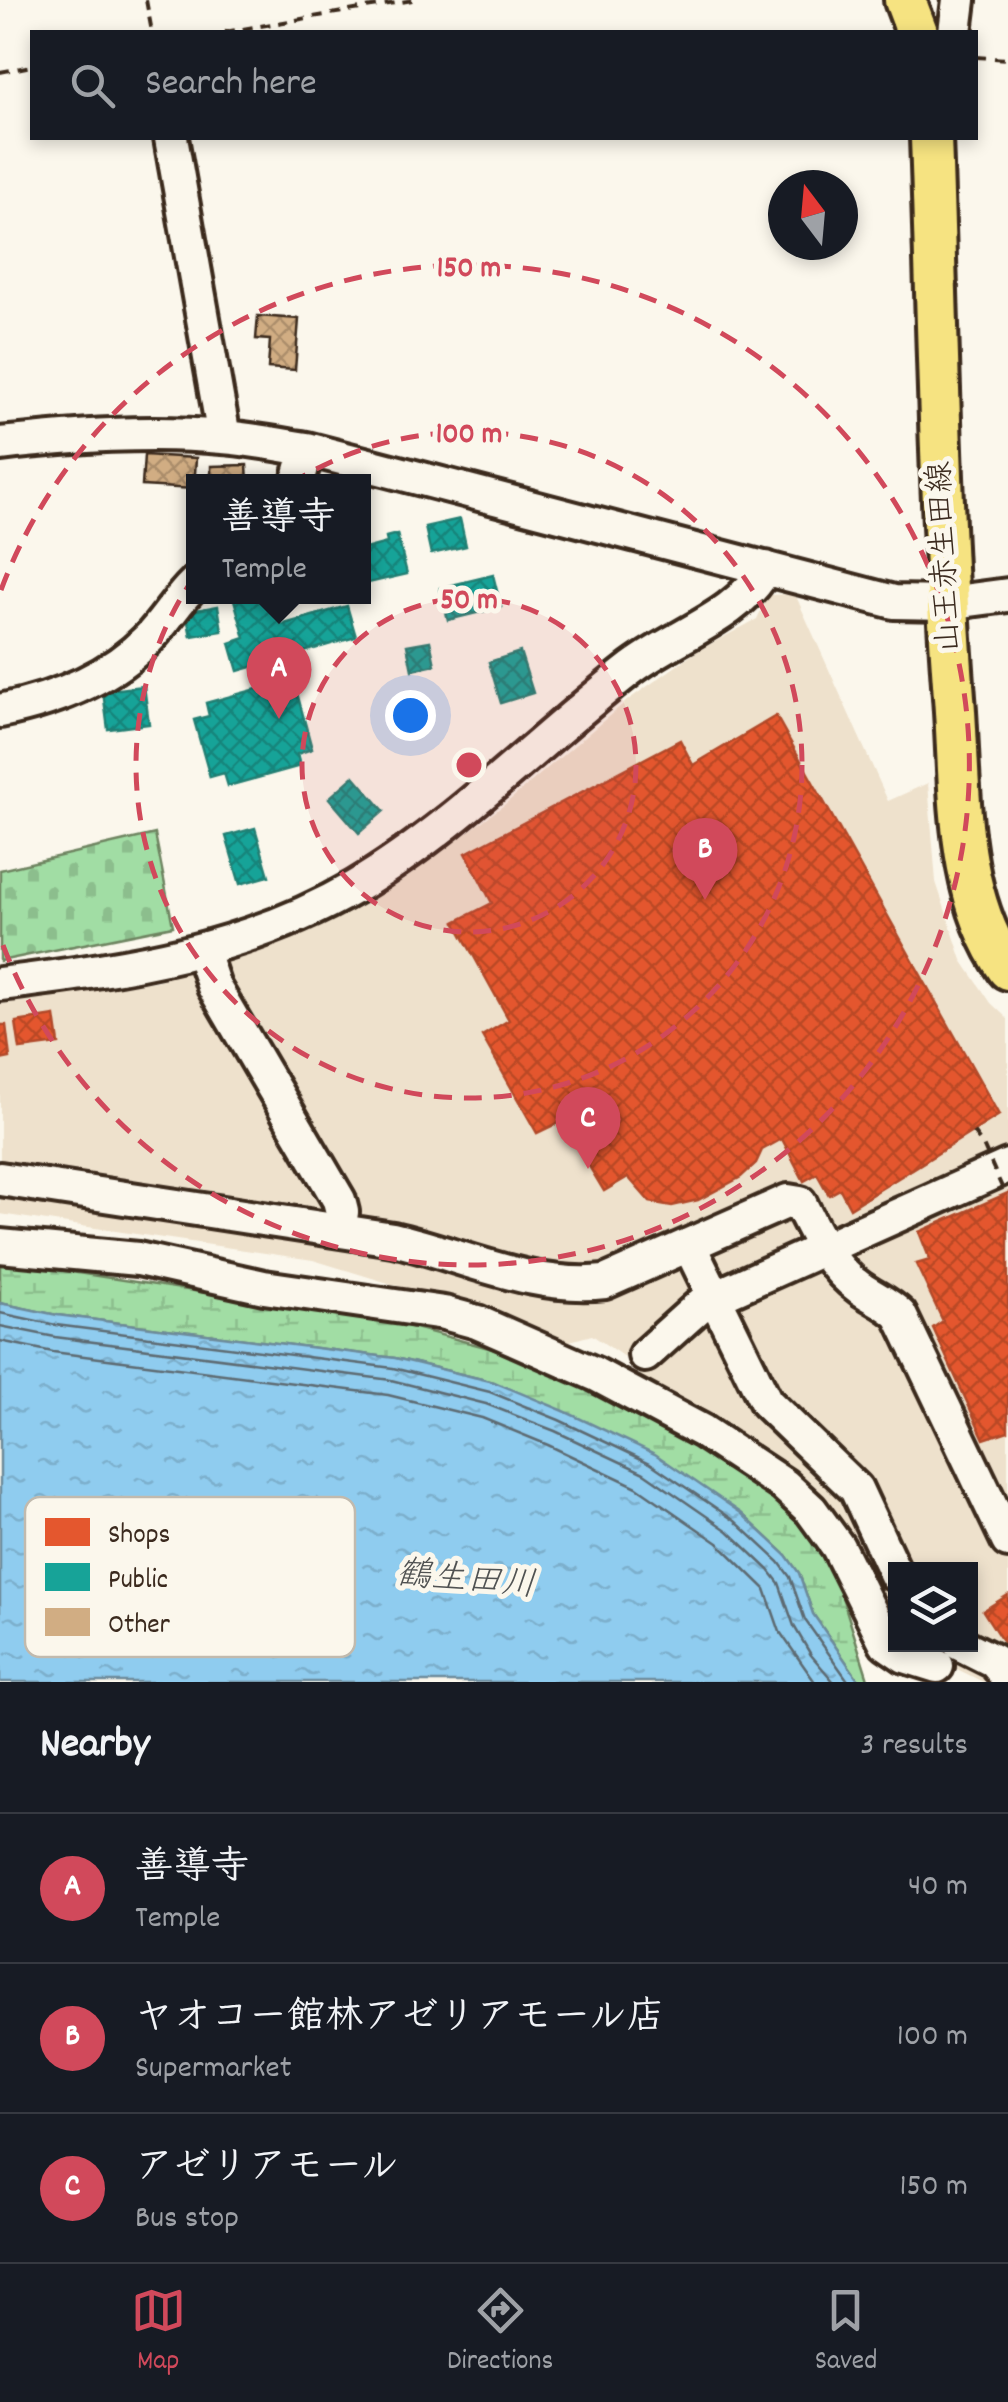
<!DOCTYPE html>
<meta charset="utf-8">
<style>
body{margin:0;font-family:Dekko,"Klee One",sans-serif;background:#242831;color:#f1f3f6}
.controls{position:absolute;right:30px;bottom:30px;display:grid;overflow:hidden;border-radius:0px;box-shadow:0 5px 15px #0003}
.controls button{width:90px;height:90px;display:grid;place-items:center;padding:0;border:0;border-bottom:2px solid #363941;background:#171b24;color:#f1f3f6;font:50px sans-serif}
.compass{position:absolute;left:768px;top:170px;width:90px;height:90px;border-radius:50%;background:#171b24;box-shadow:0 5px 15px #0003;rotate:344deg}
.you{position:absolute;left:410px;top:715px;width:35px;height:35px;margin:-25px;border:8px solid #fff;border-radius:50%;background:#1a73e8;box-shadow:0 0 0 15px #1a73e833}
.badge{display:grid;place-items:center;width:65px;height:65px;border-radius:50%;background:#d1495b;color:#fff;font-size:32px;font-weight:700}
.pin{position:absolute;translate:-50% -82px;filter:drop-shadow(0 2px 5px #0008)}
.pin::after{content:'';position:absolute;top:52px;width:35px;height:30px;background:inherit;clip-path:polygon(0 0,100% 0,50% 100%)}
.popup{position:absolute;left:186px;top:474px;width:185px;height:130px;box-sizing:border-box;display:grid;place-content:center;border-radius:0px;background:#171b24;filter:drop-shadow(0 2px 8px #0005);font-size:32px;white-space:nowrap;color:#9ea1a6}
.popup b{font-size:38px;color:#f1f3f6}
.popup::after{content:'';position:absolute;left:50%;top:100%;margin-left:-20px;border:20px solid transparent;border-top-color:#171b24}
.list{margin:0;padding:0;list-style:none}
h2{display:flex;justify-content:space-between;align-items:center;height:130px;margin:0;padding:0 40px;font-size:42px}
h2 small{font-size:32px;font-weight:400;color:#9ea1a6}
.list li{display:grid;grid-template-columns:65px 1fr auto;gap:30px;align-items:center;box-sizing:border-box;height:150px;padding:0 40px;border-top:2px solid #363941}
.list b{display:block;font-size:38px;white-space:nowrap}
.list p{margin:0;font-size:32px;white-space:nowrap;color:#9ea1a6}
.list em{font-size:32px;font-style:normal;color:#9ea1a6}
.icon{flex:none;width:55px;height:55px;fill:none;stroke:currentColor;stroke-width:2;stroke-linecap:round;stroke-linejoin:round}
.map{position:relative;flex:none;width:1008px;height:1682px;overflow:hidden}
.search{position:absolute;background:#171b24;box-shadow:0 5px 15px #0003;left:30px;right:30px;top:30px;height:110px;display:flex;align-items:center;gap:25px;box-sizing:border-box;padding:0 35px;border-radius:0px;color:#9ea1a6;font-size:38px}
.sheet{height:580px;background:#171b24}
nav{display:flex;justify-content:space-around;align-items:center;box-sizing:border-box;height:140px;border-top:2px solid #363941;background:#171b24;font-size:28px;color:#9ea1a6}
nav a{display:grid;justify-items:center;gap:5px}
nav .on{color:#d1495b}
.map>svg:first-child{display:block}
</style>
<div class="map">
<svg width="1008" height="1682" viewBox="0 0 1008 1682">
<defs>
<pattern id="wetland-marsh" width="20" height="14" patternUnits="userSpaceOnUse" patternTransform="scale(2.5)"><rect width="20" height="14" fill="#a1dda4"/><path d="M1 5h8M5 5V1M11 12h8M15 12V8" fill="none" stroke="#8cbe8d"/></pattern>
<pattern id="cemetery-stones" width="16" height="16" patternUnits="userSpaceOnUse" patternTransform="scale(2.5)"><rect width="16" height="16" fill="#a1dda4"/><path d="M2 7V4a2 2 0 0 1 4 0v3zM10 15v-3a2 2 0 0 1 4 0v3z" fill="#8cbe8d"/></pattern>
<pattern id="water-ripples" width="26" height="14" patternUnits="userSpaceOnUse" patternTransform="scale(2.5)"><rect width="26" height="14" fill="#8fccef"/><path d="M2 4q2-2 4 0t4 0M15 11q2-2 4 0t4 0" fill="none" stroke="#7cafcc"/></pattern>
<pattern id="shops-cross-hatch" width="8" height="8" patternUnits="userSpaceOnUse" patternTransform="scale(2.5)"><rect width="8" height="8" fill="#e4572e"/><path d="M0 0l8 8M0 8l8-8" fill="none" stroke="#ba4827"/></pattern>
<pattern id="public-cross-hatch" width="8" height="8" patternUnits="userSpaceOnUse" patternTransform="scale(2.5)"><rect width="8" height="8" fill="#17a398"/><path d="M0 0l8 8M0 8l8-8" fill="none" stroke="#16857b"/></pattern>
<pattern id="building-cross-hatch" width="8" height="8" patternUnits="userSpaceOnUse" patternTransform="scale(2.5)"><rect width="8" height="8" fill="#d1ad83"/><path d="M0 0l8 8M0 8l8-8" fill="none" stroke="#ab8d6b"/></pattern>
</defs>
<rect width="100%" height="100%" fill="#fbf7ec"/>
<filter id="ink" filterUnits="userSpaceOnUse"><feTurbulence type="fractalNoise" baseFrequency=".01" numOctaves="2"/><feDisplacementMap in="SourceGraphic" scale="20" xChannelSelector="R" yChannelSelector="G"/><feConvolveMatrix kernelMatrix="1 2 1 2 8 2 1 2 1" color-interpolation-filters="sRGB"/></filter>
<g filter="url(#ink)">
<path fill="#eee1cc" d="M795,594L888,801L928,783L936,882L962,960L991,1003L1008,1019V1669L983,1682L909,1645L970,1644V1570H896L895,1628L842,1530L635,1381L643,1370L592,1335L566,1342L490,1314L313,1260L0,1214V1004L156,981L286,941L333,919L404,880L504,805L628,700L696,652L757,619L768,595Z"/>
<path fill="url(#wetland-marsh)" stroke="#6e8461" stroke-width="2.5" d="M0,1261L389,1321L522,1357L637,1411L728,1466L796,1515L815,1538L839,1587L869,1682H860L813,1614L799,1573L786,1555L741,1513L494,1382L395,1358L57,1315L0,1303Z"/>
<path fill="url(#cemetery-stones)" stroke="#6e8461" stroke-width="2.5" d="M155,834L173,926L0,961V870Z"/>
<path fill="url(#water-ripples)" stroke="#6d8b9b" stroke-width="2.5" d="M0,1303L57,1315L395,1358L494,1382L564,1411L655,1454L741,1513L786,1555L799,1573L813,1614L860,1682H0Z"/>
<path fill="url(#shops-cross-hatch)" stroke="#b14a29" stroke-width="2.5" d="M776,716L999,1115L850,1208L840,1189L829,1195L817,1174L804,1181L782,1139L762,1150L756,1163L741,1177L698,1200L672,1206L650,1202L628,1177L604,1191L562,1121L537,1133L482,1036L509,1020L455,922L492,903L466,853L680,740L693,765Z
M55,1016L59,1044L20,1049L16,1022Z
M0,1025H6L10,1058L0,1060Z
M1008,1193V1431L984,1439L933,1328L943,1321L916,1264L930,1260L919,1232Z
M1008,1595V1650L983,1611Z"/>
<path fill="url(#public-cross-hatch)" stroke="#227f73" stroke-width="2.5" d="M460,519L466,546L431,554L425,527Z
M397,534L407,574L364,584V544L365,549L387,543L386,537Z
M493,575L501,607L448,620L440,588Z
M233,596H273L281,625L347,606L356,637L238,671L230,643L245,638Z
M218,606L222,631L191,636L186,612Z
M430,641L435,665L412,670L407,645Z
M520,652L533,693L501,703L489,662Z
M279,683L283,697L297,693L312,749L297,754L300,766L228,786L224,773L210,777L194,720L209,716L206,703Z
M144,686L149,724L108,729L103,691Z
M354,776L384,811L359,833L329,798Z
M255,828L269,876L240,884L226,836Z"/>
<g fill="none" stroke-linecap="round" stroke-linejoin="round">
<path stroke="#5d6b72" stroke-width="2.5" d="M0,1313L56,1325L393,1368L490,1392L559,1420L650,1463L735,1521L779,1562L790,1577L805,1620L849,1682
M0,1326L55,1337L391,1380L486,1404L555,1431L644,1473L728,1531L769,1570L779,1583L794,1626L811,1655L834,1682
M0,1341L53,1352L388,1395L482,1418L548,1445L637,1487L718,1543L765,1589L780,1632L815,1682"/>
</g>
<path fill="url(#building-cross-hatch)" stroke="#3b2a1e" stroke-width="2.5" d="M258,316L299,319L295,370L268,368L270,340L256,339Z
M144,455L196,458L194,489L142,486Z
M247,465L248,482H211V466Z"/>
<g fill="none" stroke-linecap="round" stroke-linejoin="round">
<defs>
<path id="minor" d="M955,32L959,0
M171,138L224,437
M0,444C74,436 148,430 223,437C251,439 279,445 307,449L894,602L947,603L1008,595
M298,482L307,449
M0,711C54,700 109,679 148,639C165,622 177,600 194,584
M202,951L214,987L339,1200L342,1212L339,1230
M0,984C124,969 245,951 355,887C456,827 537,742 628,671C673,635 737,619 766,568
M0,1179L393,1239C463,1255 532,1290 605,1282L788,1201L800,1203C816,1235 831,1268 860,1288C874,1298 888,1303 900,1315L1008,1541
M0,1246L138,1259L264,1287L444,1313L477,1322L595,1374L702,1431L784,1485L811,1510L838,1547L886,1643L905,1656L937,1666
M690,1247L766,1402L856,1489L896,1575
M645,1355L704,1302L1008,1166
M960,1644L994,1661L1008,1678"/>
<path id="major" d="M905,0L917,32
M931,138C938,324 940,511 954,697C961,785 954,893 1008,969"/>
</defs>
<use href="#minor" stroke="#3b2a1e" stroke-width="40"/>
<use href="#major" stroke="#3b2a1e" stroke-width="48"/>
<path stroke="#3b2a1e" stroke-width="4" stroke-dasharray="10 8" stroke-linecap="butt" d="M146,0L152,32
M225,32L413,0
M976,57L1008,59
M0,72L32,66"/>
<use href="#minor" stroke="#fbf7ec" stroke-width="32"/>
<use href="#major" stroke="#f6e381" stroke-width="40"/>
<path stroke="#3b2a1e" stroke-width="4" stroke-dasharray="10 8" stroke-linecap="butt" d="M973,1132L983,1145L1005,1194"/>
</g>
</g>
<circle cx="469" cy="765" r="167" fill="#d1495b" fill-opacity=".12"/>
<g fill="none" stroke="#d1495b" stroke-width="5" stroke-dasharray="18 12">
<circle cx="469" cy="765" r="167"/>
<circle cx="469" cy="765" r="333"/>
<path d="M1 590A500 500 0 1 1 1 940"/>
</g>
<g text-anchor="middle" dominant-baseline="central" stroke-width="10" stroke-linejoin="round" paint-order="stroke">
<g font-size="32" fill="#3b2a1e" stroke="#fbf7ec">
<text transform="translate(947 557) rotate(-93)">山王赤生田線</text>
</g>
<g font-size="35" font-style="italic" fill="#505252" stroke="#fbf7ec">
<text transform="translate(466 1582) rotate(5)">鶴生田川</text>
</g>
</g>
<rect x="25" y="1497" width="330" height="160" rx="15" fill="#fbf7ec" stroke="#c1baae" stroke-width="2.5"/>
<rect x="45" y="1518" width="45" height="28" fill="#e4572e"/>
<rect x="45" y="1563" width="45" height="28" fill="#17a398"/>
<rect x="45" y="1608" width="45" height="28" fill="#d1ad83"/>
<g font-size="28" fill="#3b2a1e">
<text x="108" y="1542">Shops</text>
<text x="108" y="1587">Public</text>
<text x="108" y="1632">Other</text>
</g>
<circle cx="469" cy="765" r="15" fill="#d1495b" stroke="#fbf7ec" stroke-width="5"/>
<g font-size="30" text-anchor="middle" font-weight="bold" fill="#d1495b" stroke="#fbf7ec" stroke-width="10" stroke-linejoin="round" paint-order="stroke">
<text x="469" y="276">150 m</text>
<text x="469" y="442">100 m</text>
<text x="469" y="608">50 m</text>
</g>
</svg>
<div class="controls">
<button><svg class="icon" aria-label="layers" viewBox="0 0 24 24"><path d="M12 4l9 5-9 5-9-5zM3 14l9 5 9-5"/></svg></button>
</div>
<svg class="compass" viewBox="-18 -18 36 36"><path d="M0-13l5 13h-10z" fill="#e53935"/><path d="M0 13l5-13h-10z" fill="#9ea1a6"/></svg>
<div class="you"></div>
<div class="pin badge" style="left:279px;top:719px">A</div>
<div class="popup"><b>善導寺</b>Temple</div>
<div class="pin badge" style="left:705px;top:900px">B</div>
<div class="pin badge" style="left:588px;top:1169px">C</div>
<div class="search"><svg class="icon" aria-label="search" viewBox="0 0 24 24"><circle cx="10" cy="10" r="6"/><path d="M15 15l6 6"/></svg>Search here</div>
</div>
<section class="sheet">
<h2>Nearby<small>3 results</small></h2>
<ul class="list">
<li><span class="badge">A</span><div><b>善導寺</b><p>Temple</p></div><em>40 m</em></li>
<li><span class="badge">B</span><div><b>ヤオコー館林アゼリアモール店</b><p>Supermarket</p></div><em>100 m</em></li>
<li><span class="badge">C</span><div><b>アゼリアモール</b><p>Bus stop</p></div><em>150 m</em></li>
</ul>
</section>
<nav>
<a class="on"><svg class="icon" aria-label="map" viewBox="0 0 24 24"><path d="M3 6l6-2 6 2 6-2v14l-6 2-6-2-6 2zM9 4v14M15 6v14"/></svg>Map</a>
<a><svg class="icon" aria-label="directions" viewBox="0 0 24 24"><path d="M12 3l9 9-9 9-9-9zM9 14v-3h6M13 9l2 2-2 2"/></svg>Directions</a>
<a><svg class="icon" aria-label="saved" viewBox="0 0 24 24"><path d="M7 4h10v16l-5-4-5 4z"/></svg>Saved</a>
</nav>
